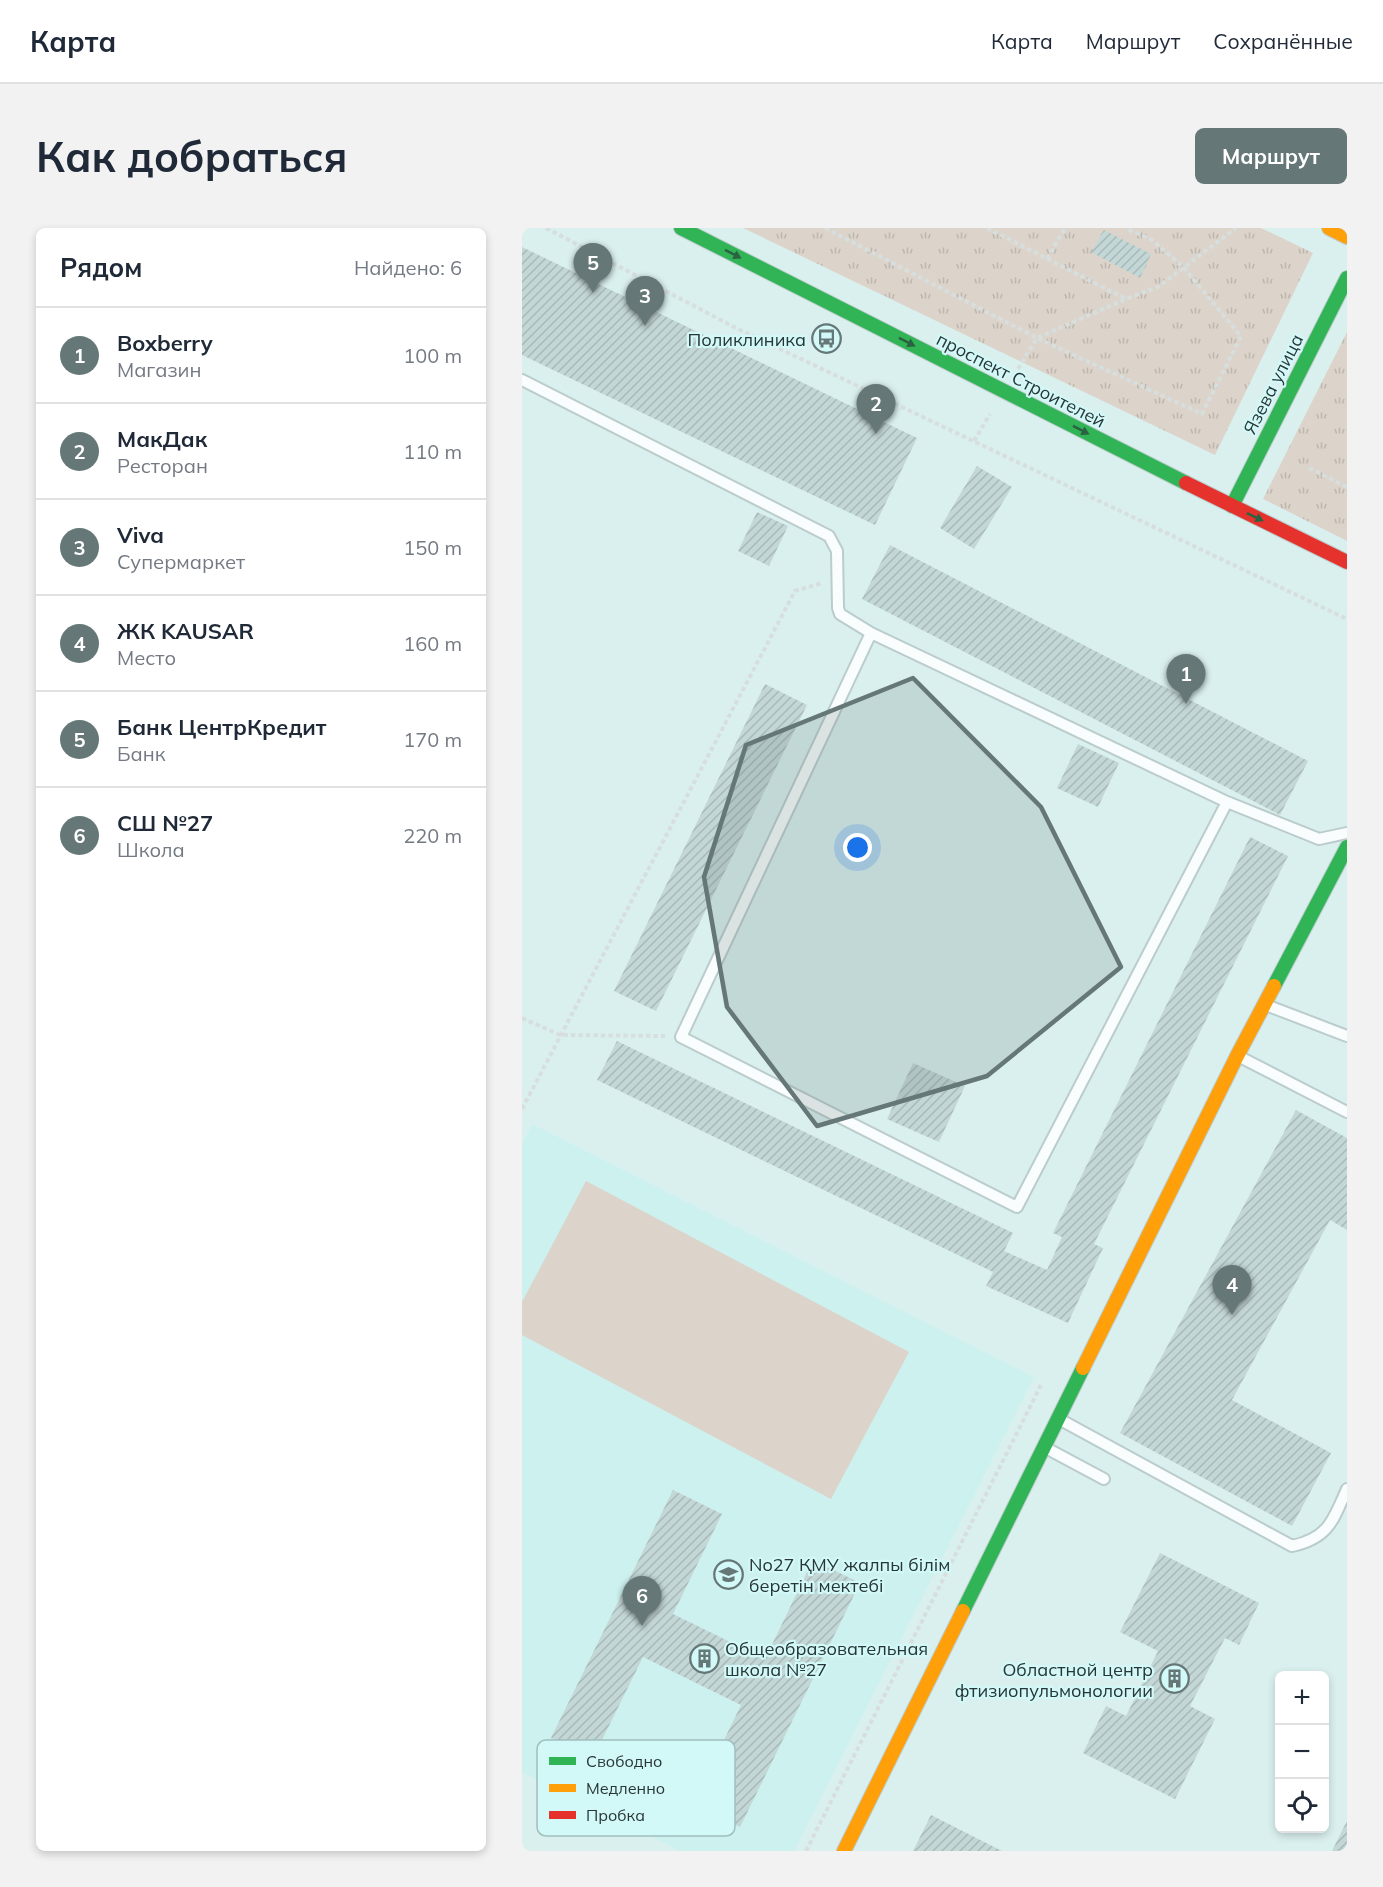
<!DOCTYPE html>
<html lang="ru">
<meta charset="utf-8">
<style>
body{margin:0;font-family:Mulish,sans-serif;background:#f2f2f3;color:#1f2937}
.controls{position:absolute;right:18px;bottom:18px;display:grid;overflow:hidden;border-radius:9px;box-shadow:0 3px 9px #0003}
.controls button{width:54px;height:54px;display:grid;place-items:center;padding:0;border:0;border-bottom:2px solid #e0e1e3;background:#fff;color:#1f2937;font:30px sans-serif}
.you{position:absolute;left:336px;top:620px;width:21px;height:21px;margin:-15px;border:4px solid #fff;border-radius:50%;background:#1a73e8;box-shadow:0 0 0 9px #1a73e833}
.badge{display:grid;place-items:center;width:39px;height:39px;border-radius:50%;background:#677;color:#fff;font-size:20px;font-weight:700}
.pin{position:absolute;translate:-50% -50px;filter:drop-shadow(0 2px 3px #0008)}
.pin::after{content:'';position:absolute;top:32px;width:21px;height:18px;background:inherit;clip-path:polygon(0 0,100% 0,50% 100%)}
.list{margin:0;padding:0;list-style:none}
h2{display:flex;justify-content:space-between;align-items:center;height:78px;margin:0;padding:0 24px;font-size:26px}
h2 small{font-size:20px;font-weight:400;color:#747a83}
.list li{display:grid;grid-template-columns:39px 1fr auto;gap:18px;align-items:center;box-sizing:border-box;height:96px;padding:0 24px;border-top:2px solid #e0e1e3}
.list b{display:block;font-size:22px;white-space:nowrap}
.list p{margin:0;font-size:20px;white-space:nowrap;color:#747a83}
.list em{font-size:20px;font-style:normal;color:#747a83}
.icon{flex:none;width:33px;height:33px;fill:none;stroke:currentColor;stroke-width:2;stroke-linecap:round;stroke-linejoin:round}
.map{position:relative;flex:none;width:825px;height:1623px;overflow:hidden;border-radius:9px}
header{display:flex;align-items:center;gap:36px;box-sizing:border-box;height:84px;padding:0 30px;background:#fff;border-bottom:2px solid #e0e1e3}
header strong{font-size:28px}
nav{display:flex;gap:33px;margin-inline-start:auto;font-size:21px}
.intro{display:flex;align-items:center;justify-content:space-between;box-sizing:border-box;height:144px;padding:0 36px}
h1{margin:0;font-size:42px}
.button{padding:15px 27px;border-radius:9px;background:#677;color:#fff;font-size:21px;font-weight:700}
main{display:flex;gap:36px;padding:0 36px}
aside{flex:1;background:#fff;border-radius:9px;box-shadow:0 3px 9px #0003}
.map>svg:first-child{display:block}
</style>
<header>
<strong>Карта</strong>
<nav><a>Карта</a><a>Маршрут</a><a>Сохранённые</a></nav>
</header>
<div class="intro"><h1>Как добраться</h1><a class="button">Маршрут</a></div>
<main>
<aside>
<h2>Рядом<small>Найдено: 6</small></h2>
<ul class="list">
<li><span class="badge">1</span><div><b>Boxberry</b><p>Магазин</p></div><em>100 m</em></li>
<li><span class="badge">2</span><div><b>МакДак</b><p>Ресторан</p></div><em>110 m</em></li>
<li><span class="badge">3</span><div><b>Viva</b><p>Супермаркет</p></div><em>150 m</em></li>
<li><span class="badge">4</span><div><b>ЖК KAUSAR</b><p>Место</p></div><em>160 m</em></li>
<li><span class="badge">5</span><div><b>Банк ЦентрКредит</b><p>Банк</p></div><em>170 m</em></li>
<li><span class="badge">6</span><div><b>СШ №27</b><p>Школа</p></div><em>220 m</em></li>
</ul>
</aside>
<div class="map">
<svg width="825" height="1623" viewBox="0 0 825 1623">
<defs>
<pattern id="grass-tufts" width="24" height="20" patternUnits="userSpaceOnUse" patternTransform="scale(1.5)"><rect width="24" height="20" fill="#dcd4ca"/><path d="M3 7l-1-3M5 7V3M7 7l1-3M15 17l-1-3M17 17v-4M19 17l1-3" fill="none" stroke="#bdb7ae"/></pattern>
<pattern id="building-hatch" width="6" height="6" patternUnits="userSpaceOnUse" patternTransform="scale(1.5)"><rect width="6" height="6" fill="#c3d7d6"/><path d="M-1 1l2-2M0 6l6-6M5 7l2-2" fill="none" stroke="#a8b9b8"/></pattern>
</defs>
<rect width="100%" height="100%" fill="#daf0ef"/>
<path fill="#ccf1ef" d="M10,896L512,1149L272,1623H158L0,1544V917Z"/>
<path fill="url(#grass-tufts)" d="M221,0H739L791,25L693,227Z
M825,104V313L741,271Z"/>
<path fill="#dcd4ca" d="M64,953L387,1124L309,1271L0,1107V1074Z"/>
<path fill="url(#building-hatch)" d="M582,2L629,26L618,50L569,24Z
M0,19L395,210L353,297L0,127Z
M455,238L490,259L452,321L418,300Z
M235,284L266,298L247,338L216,323Z
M368,317L786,533L758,587L340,371Z
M243,456L285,477L134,783L92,763Z
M556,516L597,535L576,579L535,560Z
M728,609L766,628L572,1016L581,1020L546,1095L464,1058L471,1044L75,852L95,813L491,1005L482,1023L525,1042L540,1009L531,1005Z
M391,835L443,858L417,914L365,891Z
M774,882L825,910V1002L808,992L710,1172L809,1225L770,1298L598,1205Z
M151,1262L200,1286L151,1386L243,1431L291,1332L338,1355L218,1599L171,1576L219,1477L121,1429L71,1530L29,1510Z
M638,1325L737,1375L717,1417L703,1410L668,1478L693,1491L653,1571L561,1525L584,1478L604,1488L636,1423L598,1404Z
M409,1587L480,1623H391Z
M825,1593V1623H810Z"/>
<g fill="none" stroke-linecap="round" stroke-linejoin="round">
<defs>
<path id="lane" d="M0,152L307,308L315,323L316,380L318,386L349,405L705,574L797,611L825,605
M349,405L159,809L495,979L705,574
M744,777L825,808
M716,828L825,884
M537,1191L770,1318C807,1310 811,1292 825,1261
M524,1220L582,1251"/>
<path id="fast" d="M159,0L664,255
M710,278L825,50
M752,758L825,619
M441,1383L561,1140"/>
<path id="slow" d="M807,0L825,9
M561,1140L715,828L752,758
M322,1623L441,1383"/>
<path id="jam" d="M664,255L825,334"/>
</defs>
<use href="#lane" stroke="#bcc" stroke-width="14"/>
<use href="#fast" stroke="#bcc" stroke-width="16"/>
<use href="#slow" stroke="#bcc" stroke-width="16"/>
<use href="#jam" stroke="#bcc" stroke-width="16"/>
<path stroke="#d7dede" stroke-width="4" stroke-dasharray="4.5 3" stroke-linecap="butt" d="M24,0L214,100L825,391
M303,0L515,110L680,186L719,108L662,40L630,12L603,0
M465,0L604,71L636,59L714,0
M525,31L543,0
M496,141L515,110L604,71
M452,213L468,186
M787,240L825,259
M0,790L38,807L143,808
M0,881L273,363L300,355
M284,1623L519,1157"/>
<use href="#lane" stroke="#f9fdfd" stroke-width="10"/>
<use href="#fast" stroke="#30b455" stroke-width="14"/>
<use href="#slow" stroke="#ff9f0a" stroke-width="14"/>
<use href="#jam" stroke="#e5322d" stroke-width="14"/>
</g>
<defs><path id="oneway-solid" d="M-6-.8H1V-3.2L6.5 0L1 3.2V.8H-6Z" transform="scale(1.5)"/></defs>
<g fill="#2b6241">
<use href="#oneway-solid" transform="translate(211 26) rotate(27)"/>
<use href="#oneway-solid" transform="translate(385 114) rotate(27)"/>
<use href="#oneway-solid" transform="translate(559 202) rotate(27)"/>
<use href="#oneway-solid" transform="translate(733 289) rotate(26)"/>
</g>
<path fill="#677" fill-opacity="0.2" stroke="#677" stroke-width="4.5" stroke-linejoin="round" d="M391,450L519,579L599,739L465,848L295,898L205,779L182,649L224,517Z"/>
<defs>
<symbol id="bus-ring" viewBox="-11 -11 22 22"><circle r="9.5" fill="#d2f8f7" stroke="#677" stroke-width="1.5"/><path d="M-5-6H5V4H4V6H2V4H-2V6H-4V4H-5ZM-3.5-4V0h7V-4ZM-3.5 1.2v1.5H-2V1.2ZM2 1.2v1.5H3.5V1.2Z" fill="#677"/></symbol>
<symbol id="school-ring" viewBox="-11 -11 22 22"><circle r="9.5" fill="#d2f8f7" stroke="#677" stroke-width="1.5"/><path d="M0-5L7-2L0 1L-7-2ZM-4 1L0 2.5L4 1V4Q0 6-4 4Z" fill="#677"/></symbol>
<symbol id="building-ring" viewBox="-11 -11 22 22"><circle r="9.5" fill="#d2f8f7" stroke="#677" stroke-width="1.5"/><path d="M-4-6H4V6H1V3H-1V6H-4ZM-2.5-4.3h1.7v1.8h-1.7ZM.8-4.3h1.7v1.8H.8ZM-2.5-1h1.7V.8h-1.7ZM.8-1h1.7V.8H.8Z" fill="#677"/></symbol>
</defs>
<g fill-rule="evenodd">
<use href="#bus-ring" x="288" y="94" width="33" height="33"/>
<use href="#school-ring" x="190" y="1330" width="33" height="33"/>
<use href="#building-ring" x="166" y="1414" width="33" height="33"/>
<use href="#building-ring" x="636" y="1434" width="33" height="33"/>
</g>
<g text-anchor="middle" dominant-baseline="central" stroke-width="4.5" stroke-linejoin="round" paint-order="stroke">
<g font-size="18" fill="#283636" stroke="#d2f8f7" text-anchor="end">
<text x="284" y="111">Поликлиника</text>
<text x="227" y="1336" text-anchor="start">No27 ҚМУ жалпы білім<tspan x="227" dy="21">беретін мектебі</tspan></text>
<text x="203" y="1420" text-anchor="start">Общеобразовательная<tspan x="203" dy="21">школа №27</tspan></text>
<text x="631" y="1441">Областной центр<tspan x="631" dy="21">фтизиопульмонологии</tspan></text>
</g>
<g font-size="18" fill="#283636" stroke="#d2f8f7">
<text transform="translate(499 152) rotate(27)">проспект Строителей</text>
<text transform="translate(751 156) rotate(-63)">Язева улица</text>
</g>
</g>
<rect x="15" y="1512" width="198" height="96" rx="9" fill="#d2f8f7" stroke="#9fbebd" stroke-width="1.5"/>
<rect x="27" y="1529" width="27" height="8" fill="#30b455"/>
<rect x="27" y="1556" width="27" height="8" fill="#ff9f0a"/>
<rect x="27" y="1583" width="27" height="8" fill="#e5322d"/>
<g font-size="16" fill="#283636">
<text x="64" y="1539">Свободно</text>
<text x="64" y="1566">Медленно</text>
<text x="64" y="1593">Пробка</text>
</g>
</svg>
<div class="controls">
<button>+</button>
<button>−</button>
<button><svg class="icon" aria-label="locate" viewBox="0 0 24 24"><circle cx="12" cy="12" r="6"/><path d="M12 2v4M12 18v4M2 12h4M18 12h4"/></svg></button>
</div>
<div class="you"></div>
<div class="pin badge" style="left:664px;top:476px">1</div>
<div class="pin badge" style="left:354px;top:206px">2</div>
<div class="pin badge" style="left:123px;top:98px">3</div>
<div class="pin badge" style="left:710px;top:1087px">4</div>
<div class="pin badge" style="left:71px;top:65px">5</div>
<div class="pin badge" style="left:120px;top:1398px">6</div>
</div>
</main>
